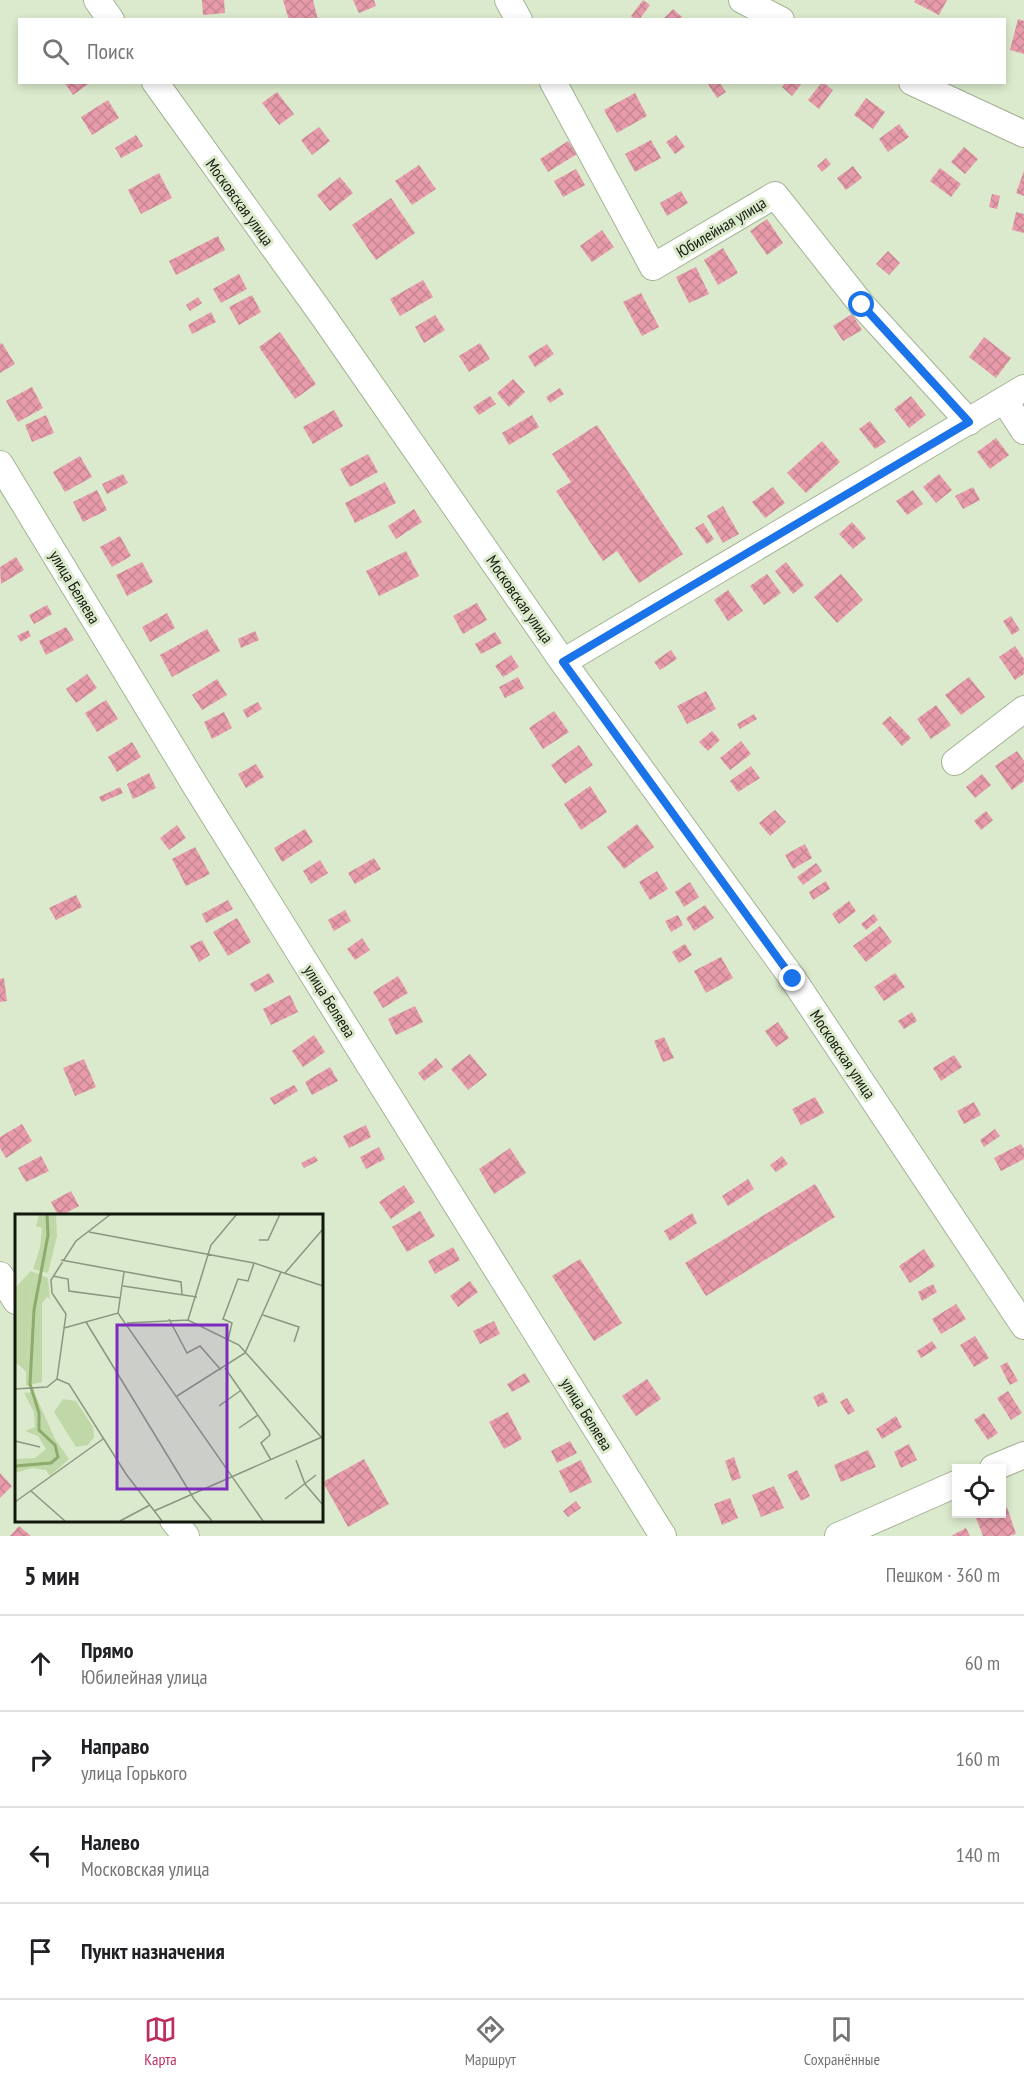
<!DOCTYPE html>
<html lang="ru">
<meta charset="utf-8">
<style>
body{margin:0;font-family:"PT Sans Narrow",sans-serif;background:#f2f2f2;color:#202124}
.controls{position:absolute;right:18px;bottom:18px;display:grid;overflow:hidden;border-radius:0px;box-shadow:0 3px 9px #0003}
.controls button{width:54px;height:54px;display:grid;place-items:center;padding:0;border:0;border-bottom:2px solid #e0e0e0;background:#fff;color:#202124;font:30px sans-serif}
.stop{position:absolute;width:18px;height:18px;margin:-14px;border:4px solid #1a73e8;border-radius:50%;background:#fff}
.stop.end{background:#1a73e8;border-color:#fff;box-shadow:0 2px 6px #0008}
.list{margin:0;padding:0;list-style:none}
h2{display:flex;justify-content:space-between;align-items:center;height:78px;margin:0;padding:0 24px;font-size:26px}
h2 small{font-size:20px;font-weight:400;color:#757577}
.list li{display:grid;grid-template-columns:39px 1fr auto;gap:18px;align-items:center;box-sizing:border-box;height:96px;padding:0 24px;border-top:2px solid #e0e0e0}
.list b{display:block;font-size:22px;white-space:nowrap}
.list p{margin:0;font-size:20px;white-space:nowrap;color:#757577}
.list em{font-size:20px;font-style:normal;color:#757577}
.icon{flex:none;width:33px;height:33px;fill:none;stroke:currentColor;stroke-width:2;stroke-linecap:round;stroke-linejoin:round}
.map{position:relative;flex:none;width:1024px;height:1536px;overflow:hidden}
.search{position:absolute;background:#fff;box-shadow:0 3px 9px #0003;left:18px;right:18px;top:18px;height:66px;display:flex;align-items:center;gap:15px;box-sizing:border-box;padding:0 21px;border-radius:0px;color:#757577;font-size:22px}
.sheet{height:462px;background:#fff}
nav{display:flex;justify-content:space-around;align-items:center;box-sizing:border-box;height:84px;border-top:2px solid #e0e0e0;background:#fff;font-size:16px;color:#757577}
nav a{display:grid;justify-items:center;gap:3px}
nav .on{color:#bd2e5c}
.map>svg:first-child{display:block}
</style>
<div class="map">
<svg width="1024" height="1536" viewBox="0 0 1024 1536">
<defs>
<pattern id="building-cross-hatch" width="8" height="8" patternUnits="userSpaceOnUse" patternTransform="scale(1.5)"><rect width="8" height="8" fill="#e79baa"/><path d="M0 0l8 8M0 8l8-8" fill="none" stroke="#c58591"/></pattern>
</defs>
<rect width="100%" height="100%" fill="#dbeacc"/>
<path fill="url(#building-cross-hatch)" d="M202,0H224L225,13L203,15Z
M283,0H313L318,20H289Z
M353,0H374L376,6L359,13Z
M643,0L650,5L639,20H636L631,16Z
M915,0H947L939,15L914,2Z
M673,9L682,17L680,20H662Z
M1018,19L1024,21V54L1010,50Z
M64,82H91L73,95Z
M711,82H719L726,92L717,98L708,84Z
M786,82H803L792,96L782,87Z
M822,82L833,90L819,109L808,100Z
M277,92L294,114L279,125L262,103Z
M635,93L647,116L617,133L604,110Z
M866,98L885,112L873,129L854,115Z
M108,100L119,118L92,135L81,117Z
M899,124L909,137L888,152L879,139Z
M319,127L330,141L312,155L301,140Z
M136,135L143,146L121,158L115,148Z
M676,135L685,147L675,154L666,142Z
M651,140L661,158L635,172L625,154Z
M568,141L577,154L548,172L540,159Z
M964,147L978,159L965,174L951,162Z
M826,158L831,164L822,172L817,166Z
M419,165L436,189L412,205L395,181Z
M853,166L862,178L846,190L837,178Z
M940,168L961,184L951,197L930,181Z
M576,169L585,185L563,197L554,181Z
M1024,171V196L1016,193Z
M159,173L172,198L141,214L128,190Z
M340,177L353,193L330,211L317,195Z
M681,191L688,203L667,216L660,203Z
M992,194L1000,196L997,209L989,207Z
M391,198L415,233L376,260L352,225Z
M1016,212L1024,214V233L1012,230Z
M767,219L783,243L767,255L750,231Z
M602,230L614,247L592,262L580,246Z
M218,236L225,250L176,275L169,261Z
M723,248L738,273L718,285L704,260Z
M888,251L900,263L889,275L876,264Z
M696,267L709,294L689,303L676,277Z
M239,274L247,289L221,303L213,289Z
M423,280L433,297L400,316L390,299Z
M641,293L659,327L642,336L623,302Z
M252,295L261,312L239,325L229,307Z
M198,297L202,303L190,311L186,305Z
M211,312L216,322L192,334L188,325Z
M852,314L862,330L843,341L833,326Z
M435,315L445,330L424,343L415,327Z
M280,332L316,384L295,399L259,347Z
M984,337L1011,358L996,378L969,357Z
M2,343L15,364L0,373V344Z
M480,343L490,359L469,372L459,356Z
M547,344L554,354L535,367L528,356Z
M513,379L525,392L509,407L497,393Z
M32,387L43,408L18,422L6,401Z
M560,388L564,394L550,403L546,397Z
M490,396L496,404L479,415L473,407Z
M911,396L926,415L909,428L894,409Z
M334,410L343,426L313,444L303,427Z
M46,415L54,433L32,442L25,425Z
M532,415L539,427L509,445L502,433Z
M870,421L886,442L875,449L859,429Z
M597,425L683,554L639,583L617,551L603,561L556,491L571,482L552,454Z
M996,438L1009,455L990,469L977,452Z
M822,441L840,462L806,493L787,473Z
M368,454L378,472L350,487L340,469Z
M80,456L92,477L65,492L53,472Z
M123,474L128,483L107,494L102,484Z
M939,474L952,490L936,503L923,487Z
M385,482L396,503L355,523L345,503Z
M773,487L785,503L765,518L752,502Z
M973,487L980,500L963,509L955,496Z
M97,490L107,510L83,522L73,502Z
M913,490L923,504L907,515L896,501Z
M723,506L739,534L723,543L707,516Z
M414,509L422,522L396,539L388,526Z
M852,522L866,538L853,549L839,534Z
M703,523L714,539L707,544L695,528Z
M120,536L131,556L112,567L100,547Z
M406,551L419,576L379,596L366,571Z
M16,557L24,570L1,584L0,567Z
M142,562L153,582L127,596L116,575Z
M786,562L804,585L793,594L775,571Z
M767,574L781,593L764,605L750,586Z
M841,574L863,600L837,623L814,597Z
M728,590L743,611L728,621L714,600Z
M477,603L487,620L463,634L453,616Z
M47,605L52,614L34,624L29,615Z
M167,613L175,628L150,642L142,627Z
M1011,616L1020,630L1012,635L1003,621Z
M66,627L74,640L46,655L39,641Z
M207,629L220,651L172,677L160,655Z
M28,630L31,636L21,642L17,636Z
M255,631L259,640L241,648L238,639Z
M495,632L502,643L481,654L475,644Z
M1015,646L1024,659V674L1015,680L999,657Z
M671,650L677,659L660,670L654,662Z
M511,655L519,667L503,677L495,666Z
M87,674L97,688L76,703L66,689Z
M518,677L524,688L505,698L499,687Z
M969,677L985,697L961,715L945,695Z
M217,679L227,695L202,710L192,695Z
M706,691L716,709L687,724L677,706Z
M106,700L118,719L97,732L85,713Z
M258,702L262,709L247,718L243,710Z
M936,705L951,725L931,739L917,719Z
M554,711L569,732L543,749L529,728Z
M224,712L232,728L212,739L204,722Z
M754,714L757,719L740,729L737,724Z
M890,716L911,738L902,746L882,723Z
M712,731L720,740L708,751L699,742Z
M741,741L751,754L730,770L720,758Z
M132,742L141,757L117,772L108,757Z
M579,745L593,765L565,784L551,765Z
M1017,751L1024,761V781L1012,790L995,766Z
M256,764L264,777L246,788L238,774Z
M751,766L760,778L738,792L730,781Z
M149,773L156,788L133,799L127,784Z
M982,774L991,785L975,798L966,787Z
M590,786L607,812L581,830L564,804Z
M120,787L123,793L102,802L99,797Z
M775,810L786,822L770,836L759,823Z
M986,811L993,820L981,830L974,821Z
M637,824L654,847L624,869L607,847Z
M177,825L186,838L169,850L160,838Z
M305,829L313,842L282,862L274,848Z
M805,844L812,858L793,869L785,855Z
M195,847L210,874L186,886L172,859Z
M374,858L381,869L355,884L348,873Z
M320,860L328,873L311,884L303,871Z
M816,863L822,871L803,885L797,877Z
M657,871L668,889L650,900L639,882Z
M826,881L830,889L813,900L809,892Z
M690,882L699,897L684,907L675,892Z
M76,895L82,907L56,920L49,908Z
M228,900L233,909L206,923L202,914Z
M849,901L856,911L839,924L832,914Z
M705,905L714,918L694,931L686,918Z
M345,910L351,921L334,931L328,920Z
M874,914L878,920L866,930L861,924Z
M678,915L683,925L671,932L665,921Z
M237,918L251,942L228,956L213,932Z
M880,926L892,942L866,962L853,946Z
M362,938L370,950L355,960L347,949Z
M202,940L210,955L199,962L190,946Z
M685,944L692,955L679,963L672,952Z
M721,957L733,978L706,993L694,971Z
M269,973L274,982L255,992L250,984Z
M895,973L905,987L884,1001L874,987Z
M398,976L408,993L383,1008L373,992Z
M4,978L7,1001L0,1002V979Z
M290,995L298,1012L271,1025L263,1009Z
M415,1006L423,1022L396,1035L388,1019Z
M912,1012L917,1021L904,1029L898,1021Z
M778,1022L789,1038L776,1047L765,1031Z
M314,1035L325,1052L303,1067L292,1051Z
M664,1037L674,1058L663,1062L654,1041Z
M470,1054L487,1075L468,1090L451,1069Z
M954,1055L962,1067L941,1081L933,1068Z
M436,1058L443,1067L424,1081L418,1073Z
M84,1059L96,1087L75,1096L63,1068Z
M330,1067L338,1081L312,1095L305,1082Z
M294,1085L298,1091L274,1105L270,1098Z
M815,1097L824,1113L801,1125L792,1109Z
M974,1102L981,1115L964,1124L957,1111Z
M22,1124L32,1141L6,1158L0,1148V1137Z
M366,1125L371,1137L349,1148L343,1136Z
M995,1129L1000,1136L984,1147L980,1140Z
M1021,1144L1024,1149V1159L1001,1171L994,1158Z
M379,1147L385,1159L366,1169L360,1157Z
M510,1148L526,1173L494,1194L479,1169Z
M41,1156L49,1171L26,1182L18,1168Z
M315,1156L318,1161L304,1168L301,1163Z
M782,1156L788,1164L776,1172L770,1165Z
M748,1179L754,1189L728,1206L722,1196Z
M815,1184L835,1217L706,1296L685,1263Z
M404,1185L415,1202L391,1219L379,1202Z
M71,1191L79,1206L62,1215H58L51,1202Z
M420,1211L435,1236L407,1252L392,1227Z
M692,1213L697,1223L670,1241L664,1231Z
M453,1247L460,1260L435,1274L428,1261Z
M924,1249L935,1266L910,1283L899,1266Z
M580,1259L622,1323L594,1341L552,1276Z
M470,1281L478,1292L458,1307L450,1296Z
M933,1284L937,1292L922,1301L918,1292Z
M956,1304L966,1319L941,1334L932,1319Z
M494,1321L500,1334L480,1344L473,1331Z
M975,1336L989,1358L974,1367L960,1345Z
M932,1341L937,1348L921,1358L917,1351Z
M1007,1362L1018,1381L1010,1385L1000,1366Z
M525,1373L530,1382L512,1392L507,1384Z
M647,1379L661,1399L636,1416L622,1396Z
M1008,1391L1022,1413L1011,1420L997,1398Z
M823,1392L828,1402L818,1407L813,1397Z
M847,1398L855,1411L848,1415L840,1402Z
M508,1412L522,1439L504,1449L489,1422Z
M984,1413L998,1433L988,1440L974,1420Z
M896,1416L902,1427L882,1439L876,1429Z
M570,1441L577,1453L557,1463L551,1451Z
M909,1444L917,1460L901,1468L894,1452Z
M868,1450L876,1467L841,1482L834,1465Z
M734,1457L741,1478L732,1481L725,1461Z
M364,1459L389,1504L348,1527L323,1482Z
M581,1460L592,1482L570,1493L559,1471Z
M797,1470L810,1496L801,1501L787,1475Z
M0,1473L12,1486L0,1498Z
M774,1486L784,1508L761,1517L752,1495Z
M730,1498L738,1518L722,1525L714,1504Z
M576,1501L581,1508L568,1517L563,1511Z
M1007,1507L1016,1534L1009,1536H983L976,1518L989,1514H1002V1509Z
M19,1526L31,1536H10Z
M966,1528L970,1536H951Z"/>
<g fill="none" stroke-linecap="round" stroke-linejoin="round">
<defs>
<path id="minor" d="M97,0L111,20
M508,0L519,20
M742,0L781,20
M155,82L323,316L563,662L793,979L1024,1326
M553,82L653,267L775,195L862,305L969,422
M912,82L1024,134
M1004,400L1024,431
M0,464L198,790L663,1536
M563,662L1024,388
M955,762L1024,709
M0,1275L16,1301
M993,1468L1024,1455
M173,1520L186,1536
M838,1536L956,1484"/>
</defs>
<use href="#minor" stroke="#a4b396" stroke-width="28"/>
<use href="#minor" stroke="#fff" stroke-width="26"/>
</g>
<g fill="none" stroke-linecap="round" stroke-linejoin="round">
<path stroke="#1a73e8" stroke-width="8" d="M793,979L563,662L969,422L862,305"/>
</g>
<g text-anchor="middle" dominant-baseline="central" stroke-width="6" stroke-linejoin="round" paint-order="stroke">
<g font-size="16" fill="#13180e" stroke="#dbeacc">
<text transform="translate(240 202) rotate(54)">Московская улица</text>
<text transform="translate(721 227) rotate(-31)">Юбилейная улица</text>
<text transform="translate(75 587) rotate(59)">улица Беляева</text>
<text transform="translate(520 599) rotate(55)">Московская улица</text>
<text transform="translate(330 1001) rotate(58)">улица Беляева</text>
<text transform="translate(843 1054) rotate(56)">Московская улица</text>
<text transform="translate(587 1414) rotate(58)">улица Беляева</text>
</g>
</g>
<g transform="translate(15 1214)">
<rect width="308" height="308" fill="#dbeacc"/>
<path d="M24,0H41L42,22L33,59L18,55L25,34L27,14L21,12ZM21,59L33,64L35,85L32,83L27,89V168L11,172V158L3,150H12L16,72ZM19,178L40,225L54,245L35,262L31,256L17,254L0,259V245L20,244L31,235L23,222L10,217L20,213L19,198L9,179Z" fill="#c0d8a8"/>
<path d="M16,57L21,59L16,72L12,150H0V74ZM48,185L61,187L78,213L79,223L73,231L61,233L39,198Z" fill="#c0d8a8"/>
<path fill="none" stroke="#8dab6c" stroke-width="3" d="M0,252L36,249L43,243L40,231L24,216V199L15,170L19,96L33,21L32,0"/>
<path fill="none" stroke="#8b9680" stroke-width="1.5" d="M74,18L239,49L308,72M244,26H253L265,0M46,46L166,68L167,80M270,59L308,15M38,62L53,65L54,77L106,84M108,72L182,83M103,99L109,58M248,101L284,113L279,128M154,105L172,139L185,132L206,156M173,106L196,31L222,0M71,108L179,285L197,307M112,109L173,106L224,131L308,225M49,114L103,99L248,307M213,126L217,109L208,105L223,65L233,67L239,49M210,154L254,217L255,221L246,229L256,246M42,165L51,100L37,79L36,66L61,27L96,0M42,165L54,170L111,260L147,307M0,175L32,173L42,165M162,182L230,139L266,58M204,192L225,177M224,214L243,201M0,227L25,233M281,246L290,270L308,291M16,277L50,307M270,285L301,261M0,288L88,225M139,297L307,223M105,307L135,291"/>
<path fill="#7b2cbf" fill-opacity="0.15" stroke="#7b2cbf" stroke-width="3" d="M102,111H212V275H102Z"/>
<rect width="308" height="308" fill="none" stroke="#13180e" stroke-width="3"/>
</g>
</svg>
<div class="controls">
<button><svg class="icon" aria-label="locate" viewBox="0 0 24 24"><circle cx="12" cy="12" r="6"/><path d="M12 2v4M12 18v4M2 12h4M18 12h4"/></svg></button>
</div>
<div class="stop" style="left:862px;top:305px"></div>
<div class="stop end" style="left:793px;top:979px"></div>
<div class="search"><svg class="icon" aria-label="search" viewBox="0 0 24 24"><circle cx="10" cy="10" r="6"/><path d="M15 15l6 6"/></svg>Поиск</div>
</div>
<section class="sheet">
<h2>5 мин<small>Пешком · 360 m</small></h2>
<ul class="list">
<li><svg class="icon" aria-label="ahead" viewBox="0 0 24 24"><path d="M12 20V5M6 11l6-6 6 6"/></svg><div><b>Прямо</b><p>Юбилейная улица</p></div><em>60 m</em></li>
<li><svg class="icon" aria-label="right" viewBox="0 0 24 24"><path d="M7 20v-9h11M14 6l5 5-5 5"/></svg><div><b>Направо</b><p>улица Горького</p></div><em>160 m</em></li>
<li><svg class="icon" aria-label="left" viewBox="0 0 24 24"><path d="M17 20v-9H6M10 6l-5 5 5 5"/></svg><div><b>Налево</b><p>Московская улица</p></div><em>140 m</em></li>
<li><svg class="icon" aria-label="arrive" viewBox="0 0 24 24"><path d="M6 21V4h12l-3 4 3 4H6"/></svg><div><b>Пункт назначения</b></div></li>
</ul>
</section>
<nav>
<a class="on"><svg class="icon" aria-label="map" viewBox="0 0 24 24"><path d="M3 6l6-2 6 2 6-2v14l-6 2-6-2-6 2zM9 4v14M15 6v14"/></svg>Карта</a>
<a><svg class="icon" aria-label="directions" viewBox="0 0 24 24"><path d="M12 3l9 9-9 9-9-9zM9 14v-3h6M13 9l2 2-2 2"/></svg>Маршрут</a>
<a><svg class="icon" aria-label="saved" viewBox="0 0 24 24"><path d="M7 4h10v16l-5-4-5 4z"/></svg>Сохранённые</a>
</nav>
